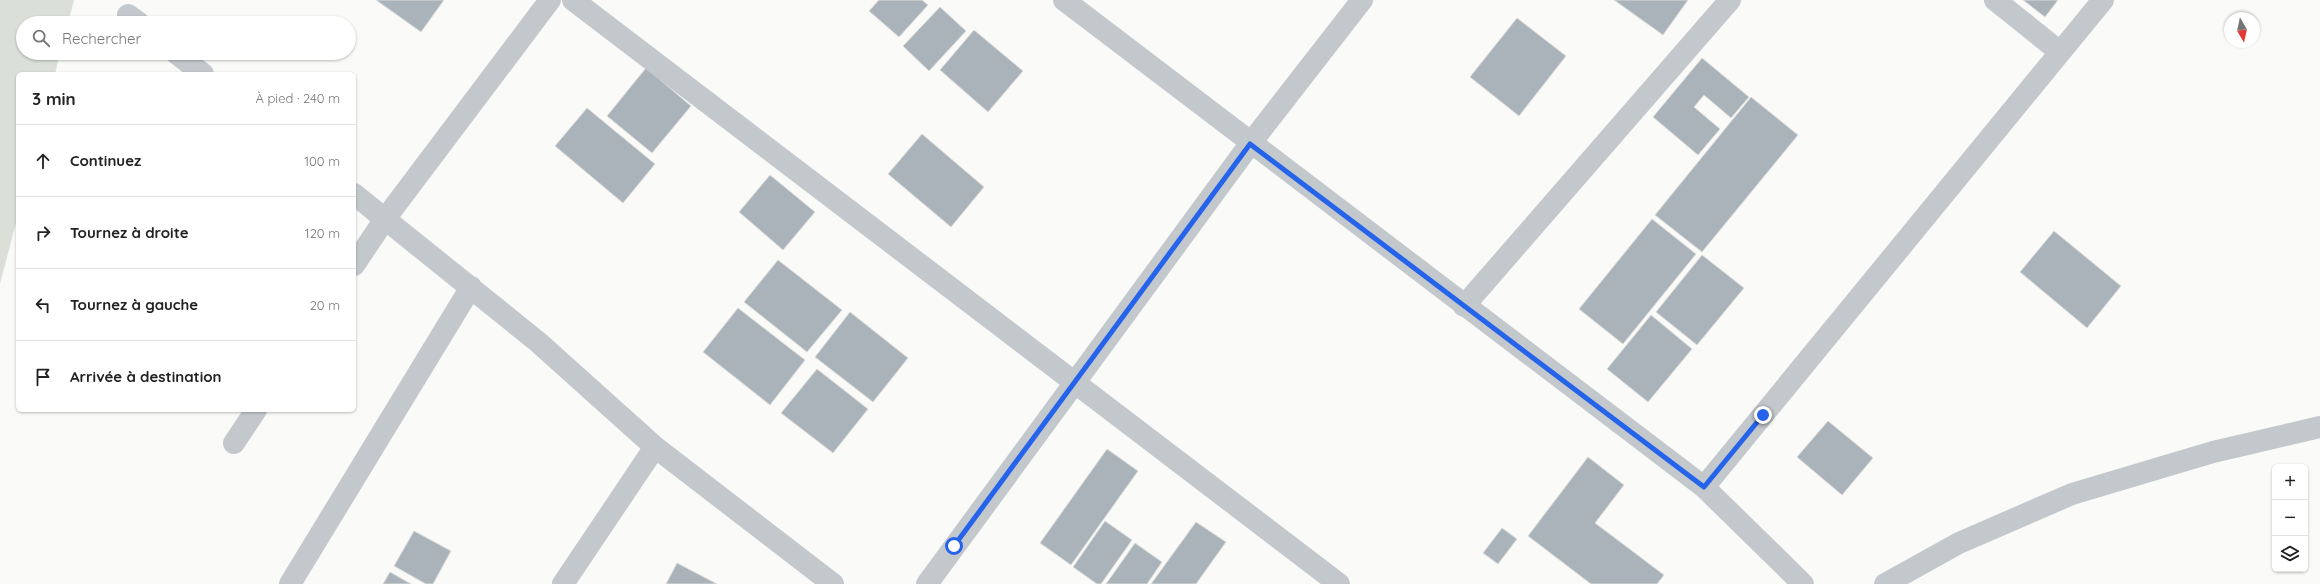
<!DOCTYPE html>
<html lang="fr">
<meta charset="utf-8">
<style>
body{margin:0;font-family:Quicksand,sans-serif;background:#f2f2f2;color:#222}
.controls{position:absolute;right:12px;bottom:12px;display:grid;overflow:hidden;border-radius:6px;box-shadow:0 1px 3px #0004}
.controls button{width:36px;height:36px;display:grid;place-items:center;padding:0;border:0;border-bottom:1px solid #e0e0e0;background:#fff;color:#222;font:20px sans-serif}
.compass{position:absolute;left:2224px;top:12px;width:36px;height:36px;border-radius:50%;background:#fff;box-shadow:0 1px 3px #0004;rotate:171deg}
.stop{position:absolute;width:12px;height:12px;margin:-9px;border:3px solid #2563eb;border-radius:50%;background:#fff}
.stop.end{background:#2563eb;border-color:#fff;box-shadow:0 1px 4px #0008}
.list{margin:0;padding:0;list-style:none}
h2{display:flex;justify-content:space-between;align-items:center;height:52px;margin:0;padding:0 16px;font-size:17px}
h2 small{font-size:13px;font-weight:400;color:#767676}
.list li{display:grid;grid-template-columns:26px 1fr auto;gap:12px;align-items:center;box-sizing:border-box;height:72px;padding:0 16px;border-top:1px solid #e0e0e0}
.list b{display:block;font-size:15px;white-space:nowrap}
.list em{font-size:13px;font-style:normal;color:#767676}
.icon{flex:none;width:22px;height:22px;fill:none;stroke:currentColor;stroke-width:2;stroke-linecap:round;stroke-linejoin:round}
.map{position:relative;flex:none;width:2320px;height:584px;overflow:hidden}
.search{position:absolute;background:#fff;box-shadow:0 1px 3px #0004;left:16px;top:16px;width:340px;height:44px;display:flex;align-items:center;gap:10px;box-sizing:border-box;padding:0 14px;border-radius:22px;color:#767676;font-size:15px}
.panel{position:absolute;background:#fff;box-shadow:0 1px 3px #0004;left:16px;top:72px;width:340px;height:340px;border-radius:6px}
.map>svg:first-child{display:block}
</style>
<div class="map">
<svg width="2320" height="584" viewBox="0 0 2320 584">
<rect width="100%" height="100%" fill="#fafaf8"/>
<path fill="#dadfd7" d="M0,0H74L68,23H23V53H60L55,74H18V215L0,284Z"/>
<path fill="#aab3b9" stroke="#dcdcda" d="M376,0H444L421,32Z
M879,0H922L928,5L899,37L869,11Z
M1614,0H1688L1663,35Z
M2023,0H2058L2045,17Z
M940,7L966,31L929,71L903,46Z
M1517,18L1566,56L1519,116L1470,77Z
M974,30L1023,71L988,112L940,70Z
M1702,58L1749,97L1731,118L1704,95L1694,107L1720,129L1698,155L1653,117Z
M646,68L691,106L652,153L607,116Z
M1751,97L1798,135L1702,252L1655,215Z
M587,108L655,164L623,203L555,146Z
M922,134L984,187L951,227L888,174Z
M770,175L815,212L783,250L739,212Z
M1652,219L1696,254L1623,344L1579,309Z
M2054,231L2121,286L2087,328L2020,272Z
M1702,255L1744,288L1697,345L1656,312Z
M778,260L842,310L807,352L744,302Z
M738,308L805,360L770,405L703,352Z
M850,312L908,358L873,402L815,357Z
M1651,315L1692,349L1648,402L1607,369Z
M817,369L868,409L833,453L781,413Z
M1828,421L1873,458L1842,495L1797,457Z
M1107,449L1138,471L1071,565L1040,543Z
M1588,457L1624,485L1595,523L1664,575L1657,584H1591L1528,536Z
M1105,521L1132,540L1101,584H1097L1073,567Z
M1196,522L1226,542L1196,584H1151Z
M1502,528L1517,539L1498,564L1483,553Z
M414,531L451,551L433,584H426L394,566Z
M1135,543L1162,562L1147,584H1106Z
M677,563L717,584H666Z
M390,572L411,584H383Z"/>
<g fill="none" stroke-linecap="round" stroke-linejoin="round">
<path stroke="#c3c8cc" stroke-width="22" d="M573,0L1339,584
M1064,0L1704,487L1803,584
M1995,0L2060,52
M128,15L139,23
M176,53L203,74
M354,194L538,342L655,447L833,584
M354,265L385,219L550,0
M1464,306L1730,0
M234,443L256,410
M1704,487L2103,0
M290,584L471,287
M563,584L655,447
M927,584L1250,144L1362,0
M1885,584L1959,543L2072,494L2213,452L2320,427"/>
</g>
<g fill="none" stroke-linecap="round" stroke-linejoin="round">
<path stroke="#2563eb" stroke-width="5" d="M954,546L1250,144L1704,487L1763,415"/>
</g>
</svg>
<div class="controls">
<button>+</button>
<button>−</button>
<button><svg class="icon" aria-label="layers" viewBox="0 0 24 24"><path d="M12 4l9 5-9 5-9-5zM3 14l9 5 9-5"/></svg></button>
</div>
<svg class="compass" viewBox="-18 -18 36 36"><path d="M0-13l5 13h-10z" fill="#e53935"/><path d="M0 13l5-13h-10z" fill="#767676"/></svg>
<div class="stop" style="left:954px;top:546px"></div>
<div class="stop end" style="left:1763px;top:415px"></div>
<div class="search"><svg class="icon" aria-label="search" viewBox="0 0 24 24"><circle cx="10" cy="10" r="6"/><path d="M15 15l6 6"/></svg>Rechercher</div>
<section class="panel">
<h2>3 min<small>À pied · 240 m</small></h2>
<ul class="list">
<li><svg class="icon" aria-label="ahead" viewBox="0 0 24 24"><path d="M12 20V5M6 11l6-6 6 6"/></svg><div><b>Continuez</b></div><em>100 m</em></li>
<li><svg class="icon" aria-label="right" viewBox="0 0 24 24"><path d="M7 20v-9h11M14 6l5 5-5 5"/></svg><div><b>Tournez à droite</b></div><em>120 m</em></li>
<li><svg class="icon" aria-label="left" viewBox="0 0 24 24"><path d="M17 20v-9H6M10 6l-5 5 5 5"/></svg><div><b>Tournez à gauche</b></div><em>20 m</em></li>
<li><svg class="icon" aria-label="arrive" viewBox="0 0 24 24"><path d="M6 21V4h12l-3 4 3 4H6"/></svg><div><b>Arrivée à destination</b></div></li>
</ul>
</section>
</div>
